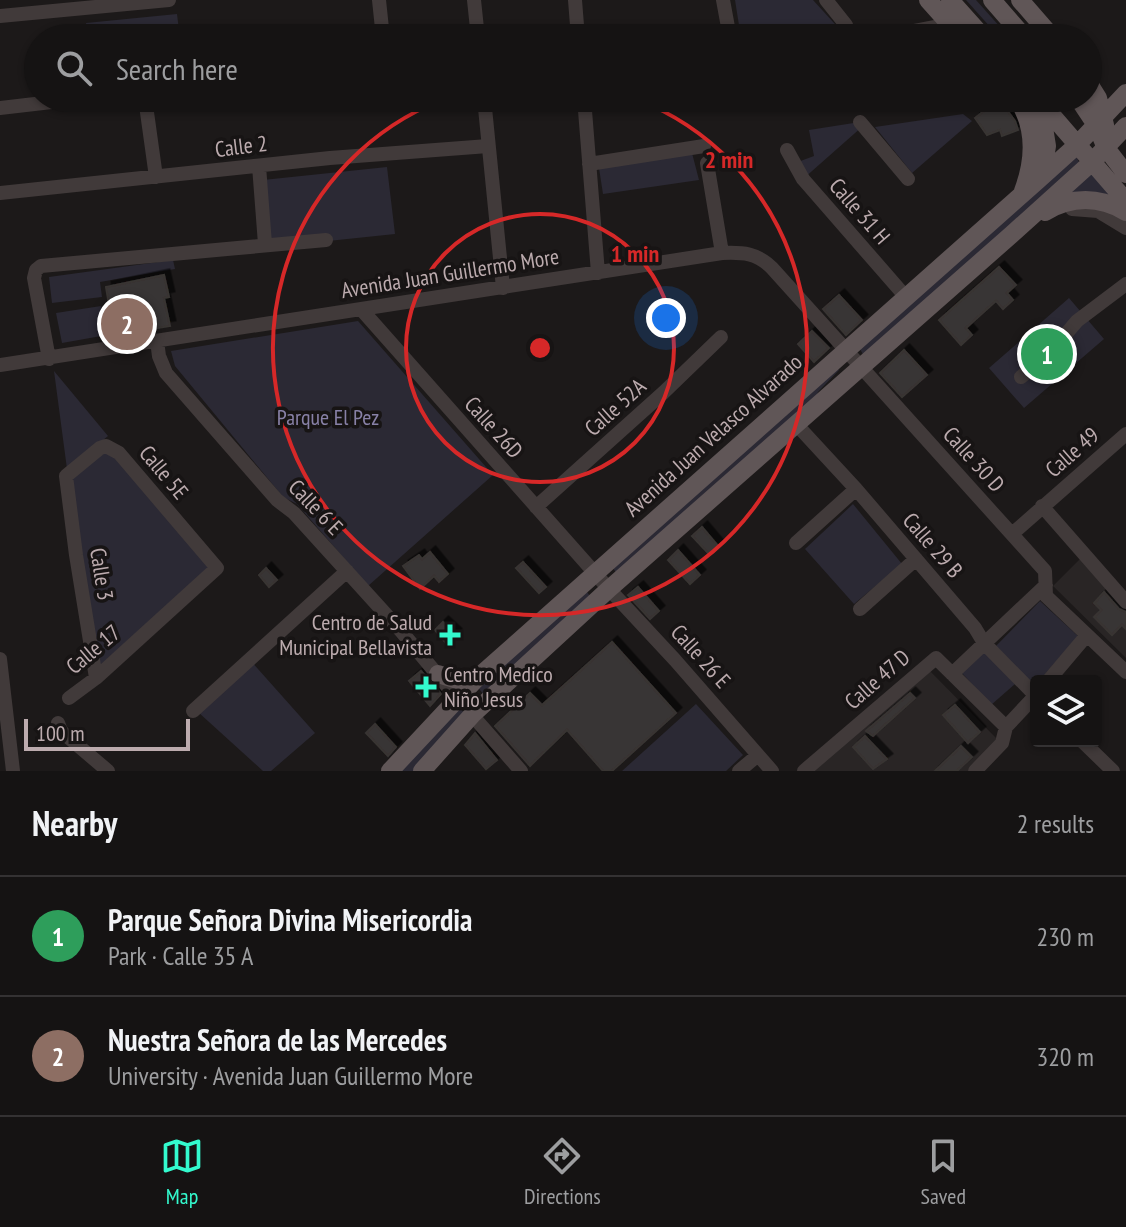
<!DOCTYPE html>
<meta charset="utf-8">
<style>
body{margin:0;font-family:"PT Sans Narrow",sans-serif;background:#1e1c1c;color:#f1f3f6}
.controls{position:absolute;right:24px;bottom:24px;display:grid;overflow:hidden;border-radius:8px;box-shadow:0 2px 6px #0004}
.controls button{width:72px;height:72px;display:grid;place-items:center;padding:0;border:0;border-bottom:2px solid #343233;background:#151313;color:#f1f3f6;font:40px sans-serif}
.scale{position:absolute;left:24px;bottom:20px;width:166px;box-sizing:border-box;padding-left:8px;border:4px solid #bcabae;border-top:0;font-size:22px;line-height:28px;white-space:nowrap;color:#bcabae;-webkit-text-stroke:6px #171414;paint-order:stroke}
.you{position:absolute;left:666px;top:318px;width:28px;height:28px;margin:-20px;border:6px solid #fff;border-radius:50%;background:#1a73e8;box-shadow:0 0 0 12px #1a73e833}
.badge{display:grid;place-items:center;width:52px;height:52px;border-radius:50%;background:#33face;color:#fff;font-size:26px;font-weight:700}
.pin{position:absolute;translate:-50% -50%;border:4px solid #fff;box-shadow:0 2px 8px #0006}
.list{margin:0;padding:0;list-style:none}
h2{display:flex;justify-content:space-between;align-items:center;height:104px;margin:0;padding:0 32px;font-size:34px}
h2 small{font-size:26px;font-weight:400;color:#9d9ea0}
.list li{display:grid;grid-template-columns:52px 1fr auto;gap:24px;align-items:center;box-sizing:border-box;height:120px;padding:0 32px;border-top:2px solid #343233}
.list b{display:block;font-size:30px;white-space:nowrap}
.list p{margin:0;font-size:26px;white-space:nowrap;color:#9d9ea0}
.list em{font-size:26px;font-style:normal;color:#9d9ea0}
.icon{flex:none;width:44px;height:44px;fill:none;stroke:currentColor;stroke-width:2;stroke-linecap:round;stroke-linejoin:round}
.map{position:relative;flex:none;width:1126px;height:771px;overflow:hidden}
.search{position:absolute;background:#151313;box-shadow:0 2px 6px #0004;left:24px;right:24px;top:24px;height:88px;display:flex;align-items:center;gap:20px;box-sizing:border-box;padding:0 28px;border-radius:44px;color:#9d9ea0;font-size:30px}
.sheet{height:344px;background:#151313}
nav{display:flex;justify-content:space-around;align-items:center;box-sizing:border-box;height:112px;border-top:2px solid #343233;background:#151313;font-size:22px;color:#9d9ea0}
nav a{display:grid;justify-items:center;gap:4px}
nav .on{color:#33face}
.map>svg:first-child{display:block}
</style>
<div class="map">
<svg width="1126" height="771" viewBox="0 0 1126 771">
<defs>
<filter id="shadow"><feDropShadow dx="5.5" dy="-5.5" stdDeviation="0" flood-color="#0009"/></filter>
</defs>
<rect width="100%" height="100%" fill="#1c1919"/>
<path fill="#292525" d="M1083,556L1126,598V658L1053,586Z
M928,669L998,740L968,771H809Z"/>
<path fill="#2b2934" d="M735,0H813L844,34L812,38H741Z
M966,0H976L1010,38H1000Z
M177,14L180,38H88L86,23Z
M963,114L972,121L912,173L875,127Z
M860,122L863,126L803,179L795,163L814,156L809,130Z
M692,153L699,180L603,194L599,168Z
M1076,156L1081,166L865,358L860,349Z
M387,167L395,234L271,247L263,180Z
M1090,172L1113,198L1067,194Z
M173,260L175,269L100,282L102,297L52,303L49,277Z
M1069,298L1104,339L1024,408L989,368Z
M101,306L107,335L62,343L56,313Z
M358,321L493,475L368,586L297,504L283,497L175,366L171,351Z
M835,366L839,370L818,392L813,403L617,574L611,565Z
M54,371L108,436L67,469Z
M103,451H111L213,566L99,666H96L72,477Z
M853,504L902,564L854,604L805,549Z
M585,589L592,599L485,696L475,684Z
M1040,601L1078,636L1039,681H1036L1034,687L996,646Z
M984,650L1015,684L991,705L961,672Z
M251,661L315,733L271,771H263L198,712Z
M696,704L743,755L726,771H622Z
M459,705L465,715L416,771H400Z"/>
<path fill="#383434" stroke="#383433" stroke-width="2" filter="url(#shadow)" d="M999,99L1015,121L1018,130L1002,136L1000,130L987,135L975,118Z
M999,267L1016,285L1007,293L1013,300L1003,309L996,301L966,328L972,335L961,345L939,320Z
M164,275L169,297L164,298L170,326L114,335L106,287Z
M839,295L862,320L846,335L823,309Z
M812,331L829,348L814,362L798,344Z
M904,350L927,375L902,397L880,373Z
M702,527L718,546L709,554L692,536Z
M678,550L700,575L690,584L668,560Z
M430,552L448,574L439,582L434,576L420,589L403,566L419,555L422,559Z
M523,562L546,587L539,593L516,568Z
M266,568L277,580L269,587L259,575Z
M638,587L659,611L650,619L628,595Z
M1104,592L1119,609L1126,612V629L1122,625L1112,635L1094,617L1101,610L1094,603Z
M443,622L456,634L446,643L435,630Z
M612,642L676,713L612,771H603L567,730L530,766L495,726L530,693L542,705Z
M421,671L441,694L430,706L409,681Z
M910,693L915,698L873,736L866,731Z
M955,705L980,732L968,743L943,715Z
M375,724L396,747L388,756L366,733Z
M475,733L497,760L486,769L465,745Z
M865,736L887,759L873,769L853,747Z
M961,746L972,757L957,771H935Z"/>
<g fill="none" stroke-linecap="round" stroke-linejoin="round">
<path stroke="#413a3a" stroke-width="14" d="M379,0L383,38
M474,0L478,38
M575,0L578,38
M723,0L730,38
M826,0L846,25L843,38
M0,16L169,0
M877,38L934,27L957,32
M145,98L156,177
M484,98L503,288
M584,98L598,273
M0,108L86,98
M860,122L908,179
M787,150L803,179L905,296
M707,163L722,253
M589,164L704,146
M259,166L265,244
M0,193L330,158L488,146
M1072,209L1098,211L1126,228
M361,309L609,589L675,660L772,771
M157,341L159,356L166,373L277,500L294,513L401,631L456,697
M49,359L34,278L36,270L41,266L326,240
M0,365L722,253C743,252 757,253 772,268L1045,571L1046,596L1126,672
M1021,377L1049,354L1077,321L1126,284
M796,424L856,489L975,628L984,643L1036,696
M1042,506L1126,602
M536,507L663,393L721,337
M1012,534L1126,434
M796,543L856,489
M860,609L916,559
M0,659L13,771
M952,674L1046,585
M1048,681L1087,635
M69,698L96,678L217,568L119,453L106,446L100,448L66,476L76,555L96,678
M193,711L347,571
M472,715L521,771
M58,723L61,731L108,771
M1082,741L1113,771
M739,771L758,755
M804,771L936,658L1006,727
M975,771L1002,743L1006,727L1036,695"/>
<path stroke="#605657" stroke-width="18" d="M928,0L962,38
M950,0L984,38
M992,0L1025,38
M1020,0L1053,38
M1088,82L1098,98L1105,125
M1017,98C1036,127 1035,159 1023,191
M1037,98L1126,201
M1078,98L1096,125L1106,148L1126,174
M1040,103L1047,146L1042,176
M1045,212C1071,196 1100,196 1126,212
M438,674L457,680H475
M390,771L475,680L1036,182L1077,145L1126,93
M422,771L472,715L609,589L1011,235L1092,162L1126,126"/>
</g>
<g fill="none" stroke="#d62828" stroke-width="4">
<circle cx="540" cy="348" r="134"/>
<path d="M636 99A267 267 0 1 1 444 99"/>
</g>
<g fill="#33face" stroke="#171414" stroke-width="3">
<path d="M446 623h8v8h8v8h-8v8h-8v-8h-8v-8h8z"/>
<path d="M422 675h8v8h8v8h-8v8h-8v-8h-8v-8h8z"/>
</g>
<g text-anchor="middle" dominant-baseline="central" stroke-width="7" stroke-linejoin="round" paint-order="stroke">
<g font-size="22" fill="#bcabae" stroke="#171414">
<text transform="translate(241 146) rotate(-7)">Calle 2</text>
<text transform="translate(860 211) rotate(49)">Calle 31 H</text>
<text transform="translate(450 273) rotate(-9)">Avenida Juan Guillermo More</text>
<text transform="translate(615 407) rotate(-42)">Calle 52A</text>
<text transform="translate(494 427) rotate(48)">Calle 26D</text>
<text transform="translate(713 435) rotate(-42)">Avenida Juan Velasco Alvarado</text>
<text transform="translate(1072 452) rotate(-41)">Calle 49</text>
<text transform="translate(974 459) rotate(48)">Calle 30 D</text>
<text transform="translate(164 472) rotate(50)">Calle 5E</text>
<text transform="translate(316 507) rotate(46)">Calle 6 E</text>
<text transform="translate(933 545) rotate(49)">Calle 29 B</text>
<text transform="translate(102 574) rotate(81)">Calle 3</text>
<text transform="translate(93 649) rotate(-40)">Calle 17</text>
<text transform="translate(701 656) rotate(48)">Calle 26 E</text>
<text transform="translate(877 679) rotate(-41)">Calle 47 D</text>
</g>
<g font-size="22" fill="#8881a7" stroke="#171414">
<text x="328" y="417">Parque El Pez</text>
</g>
<g font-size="22" fill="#bcabae" stroke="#171414" text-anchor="end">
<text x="432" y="622">Centro de Salud<tspan x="432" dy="25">Municipal Bellavista</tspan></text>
<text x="444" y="674" text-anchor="start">Centro Medico<tspan x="444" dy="25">Niño Jesus</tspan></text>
</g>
</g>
<circle cx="540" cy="348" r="12" fill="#d62828" stroke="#171414" stroke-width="4"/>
<g font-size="24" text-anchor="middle" font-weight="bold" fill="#d62828" stroke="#171414" stroke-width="7" stroke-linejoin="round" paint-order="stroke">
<text x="729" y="168">2 min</text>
<text x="635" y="262">1 min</text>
</g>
</svg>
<div class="controls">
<button><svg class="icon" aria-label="layers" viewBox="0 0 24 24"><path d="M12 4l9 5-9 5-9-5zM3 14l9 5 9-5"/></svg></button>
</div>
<div class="scale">100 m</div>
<div class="you"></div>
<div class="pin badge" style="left:1047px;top:354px;background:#2e9e5b">1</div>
<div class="pin badge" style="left:127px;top:324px;background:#8d6e63">2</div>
<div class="search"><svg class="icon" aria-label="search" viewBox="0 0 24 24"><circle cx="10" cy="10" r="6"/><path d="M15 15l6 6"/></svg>Search here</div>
</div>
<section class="sheet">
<h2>Nearby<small>2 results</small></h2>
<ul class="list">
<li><span class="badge" style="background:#2e9e5b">1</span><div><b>Parque Señora Divina Misericordia</b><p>Park · Calle 35 A</p></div><em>230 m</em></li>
<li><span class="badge" style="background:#8d6e63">2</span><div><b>Nuestra Señora de las Mercedes</b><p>University · Avenida Juan Guillermo More</p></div><em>320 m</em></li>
</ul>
</section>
<nav>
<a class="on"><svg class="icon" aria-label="map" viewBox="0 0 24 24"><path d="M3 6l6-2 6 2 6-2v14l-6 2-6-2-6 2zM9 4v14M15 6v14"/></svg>Map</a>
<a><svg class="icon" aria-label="directions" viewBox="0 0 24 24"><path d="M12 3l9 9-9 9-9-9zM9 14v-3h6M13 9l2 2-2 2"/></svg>Directions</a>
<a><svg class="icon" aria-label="saved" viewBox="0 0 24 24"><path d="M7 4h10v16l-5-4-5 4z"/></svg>Saved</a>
</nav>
